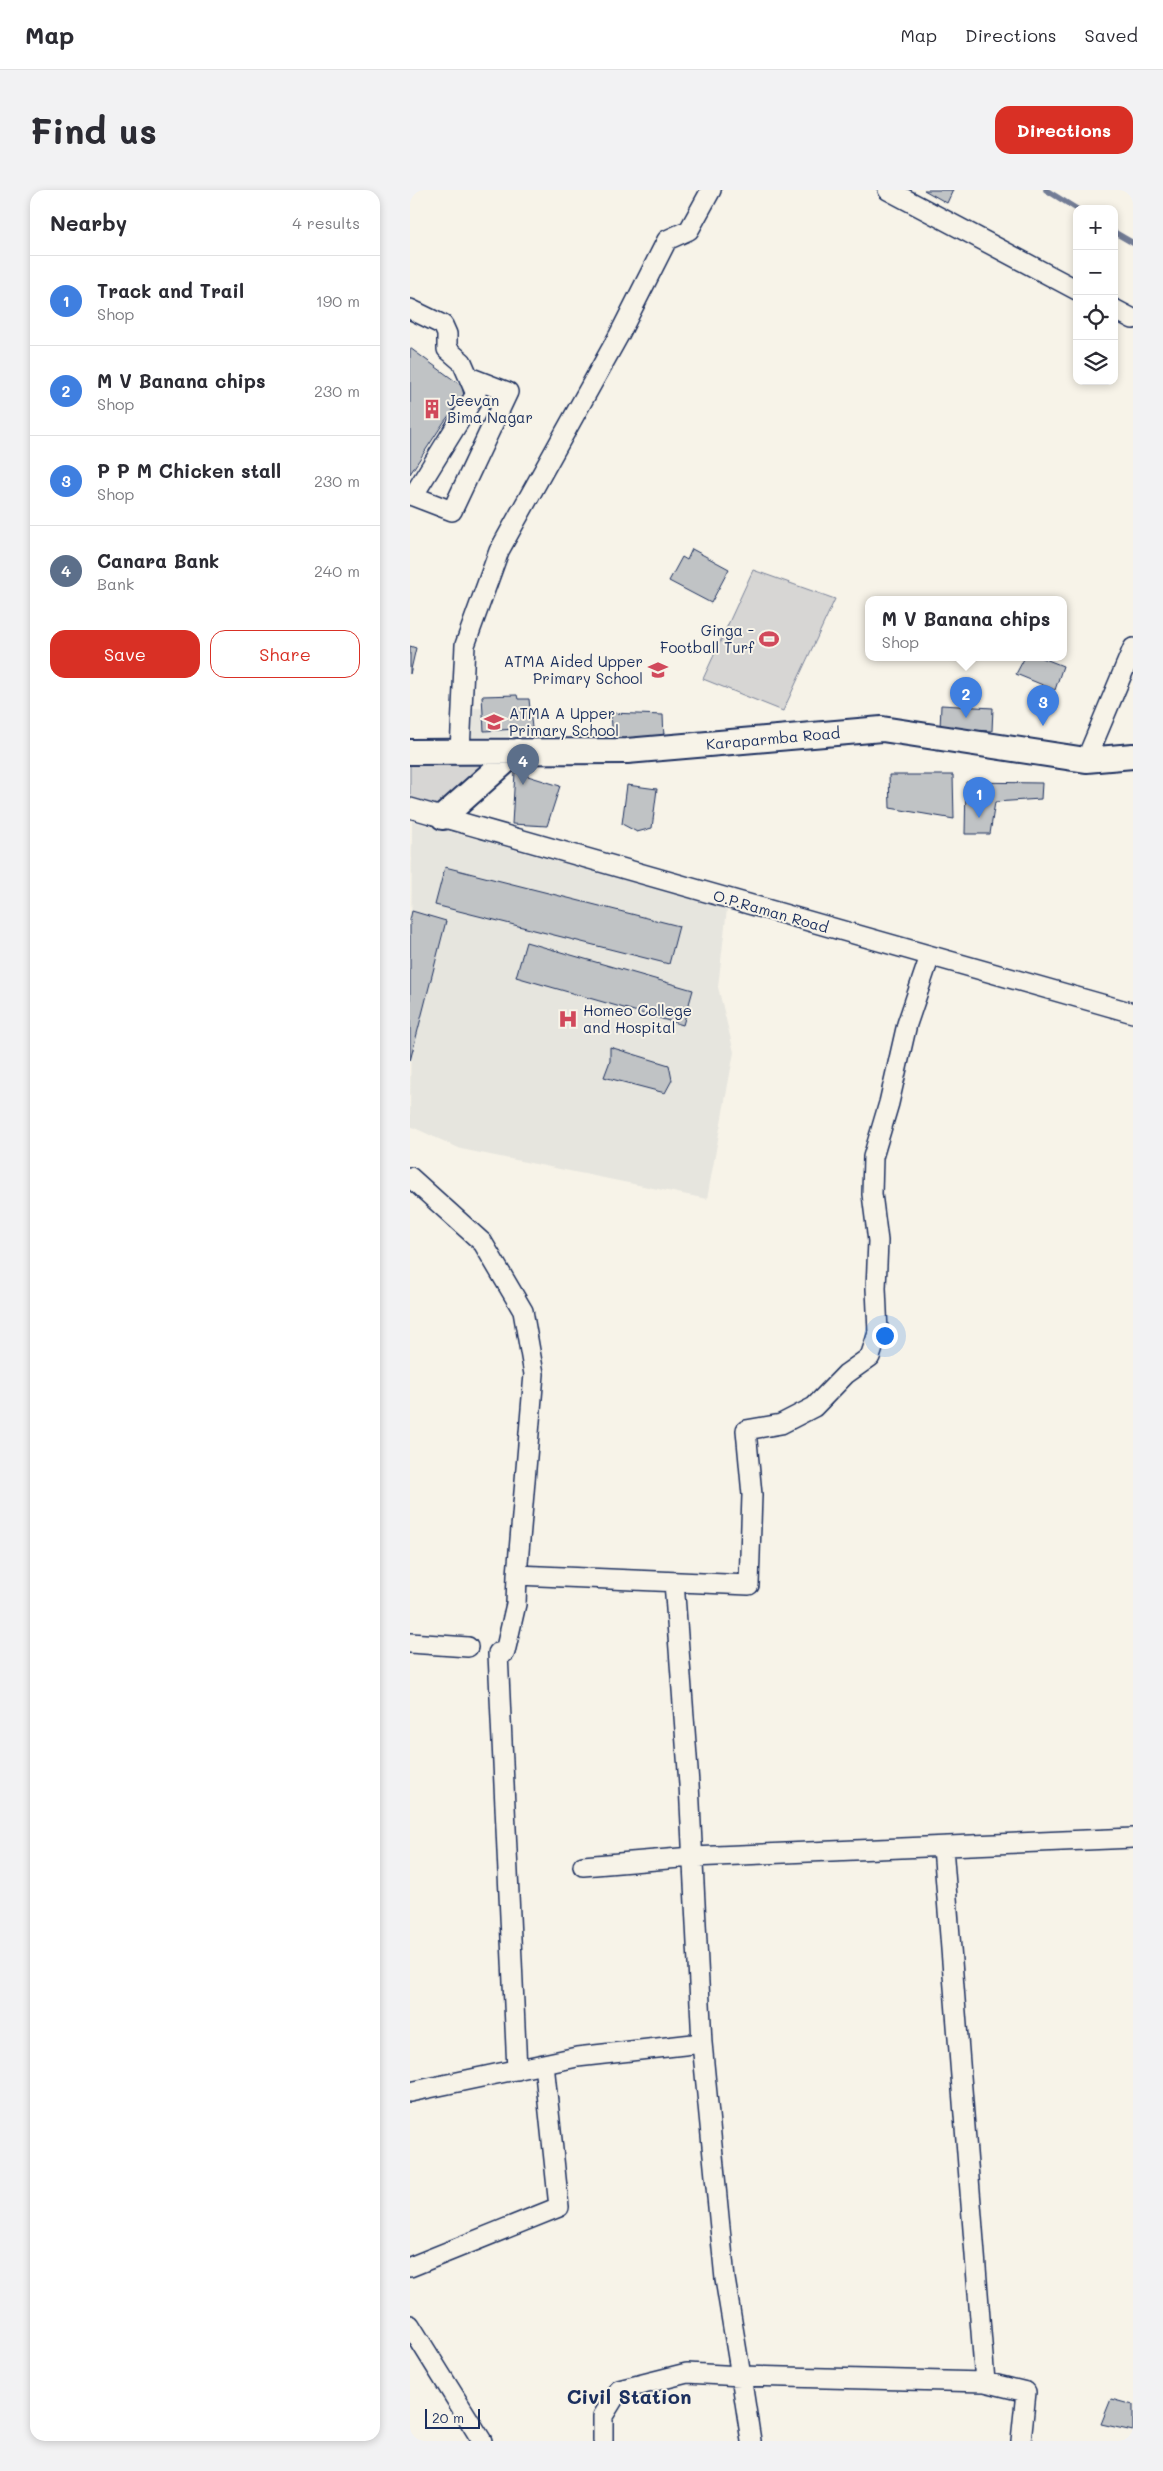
<!DOCTYPE html>
<meta charset="utf-8">
<style>
body{margin:0;font-family:Mali,sans-serif;background:#f2f2f3;color:#2b2b33}
.controls{position:absolute;right:15px;top:15px;display:grid;overflow:hidden;border-radius:10px;box-shadow:0 2px 8px #0003}
.controls button{width:45px;height:45px;display:grid;place-items:center;padding:0;border:0;border-bottom:1px solid #e1e1e2;background:#fff;color:#2b2b33;font:25px sans-serif}
.scale{position:absolute;left:15px;bottom:12px;width:55px;box-sizing:border-box;padding-left:5px;border:2px solid #1b2f5e;border-top:0;font-size:14px;line-height:18px;white-space:nowrap;color:#1b2f5e;-webkit-text-stroke:4px #f7f3e8;paint-order:stroke}
.you{position:absolute;left:474px;top:1145px;width:18px;height:18px;margin:-12px;border:4px solid #fff;border-radius:50%;background:#1a73e8;box-shadow:0 0 0 8px #1a73e833}
.badge{display:grid;place-items:center;width:32px;height:32px;border-radius:50%;background:#d93025;color:#fff;font-size:16px;font-weight:700}
.pin{position:absolute;translate:-50% -41px;filter:drop-shadow(0 1px 2px #0008)}
.pin::after{content:'';position:absolute;top:26px;width:18px;height:15px;background:inherit;clip-path:polygon(0 0,100% 0,50% 100%)}
.popup{position:absolute;left:455px;top:406px;width:202px;height:65px;box-sizing:border-box;display:grid;place-content:center;border-radius:10px;background:#fff;filter:drop-shadow(0 1px 4px #0005);font-size:16px;white-space:nowrap;color:#7c7c81}
.popup b{font-size:19px;color:#2b2b33}
.popup::after{content:'';position:absolute;left:50%;top:100%;margin-left:-10px;border:10px solid transparent;border-top-color:#fff}
.list{margin:0;padding:0;list-style:none}
h2{display:flex;justify-content:space-between;align-items:center;height:65px;margin:0;padding:0 20px;font-size:21px}
h2 small{font-size:16px;font-weight:400;color:#7c7c81}
.list li{display:grid;grid-template-columns:32px 1fr auto;gap:15px;align-items:center;box-sizing:border-box;height:90px;padding:0 20px;border-top:1px solid #e1e1e2}
.list b{display:block;font-size:19px;white-space:nowrap}
.list p{margin:0;font-size:16px;white-space:nowrap;color:#7c7c81}
.list em{font-size:16px;font-style:normal;color:#7c7c81}
.actions{display:flex;gap:10px;padding:15px 20px}
.actions a{flex:1;padding:11px 0;border:1px solid #d93025;border-radius:15px;text-align:center;font-size:18px;color:#d93025}
.actions .main{background:#d93025;color:#fff}
.icon{flex:none;width:28px;height:28px;fill:none;stroke:currentColor;stroke-width:2;stroke-linecap:round;stroke-linejoin:round}
.map{position:relative;flex:none;width:723px;height:2251px;overflow:hidden;border-radius:15px}
header{display:flex;align-items:center;gap:30px;box-sizing:border-box;height:70px;padding:0 25px;background:#fff;border-bottom:1px solid #e1e1e2}
header strong{font-size:24px}
nav{display:flex;gap:28px;margin-inline-start:auto;font-size:18px}
.intro{display:flex;align-items:center;justify-content:space-between;box-sizing:border-box;height:120px;padding:0 30px}
h1{margin:0;font-size:35px}
.button{padding:12px 22px;border-radius:15px;background:#d93025;color:#fff;font-size:18px;font-weight:700}
main{display:flex;gap:30px;padding:0 30px}
aside{flex:1;background:#fff;border-radius:15px;box-shadow:0 2px 8px #0003}
.map>svg:first-child{display:block}
</style>
<header>
<strong>Map</strong>
<nav><a>Map</a><a>Directions</a><a>Saved</a></nav>
</header>
<div class="intro"><h1>Find us</h1><a class="button">Directions</a></div>
<main>
<aside>
<h2>Nearby<small>4 results</small></h2>
<ul class="list">
<li><span class="badge" style="background:#3f7fe0">1</span><div><b>Track and Trail</b><p>Shop</p></div><em>190 m</em></li>
<li><span class="badge" style="background:#3f7fe0">2</span><div><b>M V Banana chips</b><p>Shop</p></div><em>230 m</em></li>
<li><span class="badge" style="background:#3f7fe0">3</span><div><b>P P M Chicken stall</b><p>Shop</p></div><em>230 m</em></li>
<li><span class="badge" style="background:#5c6f8a">4</span><div><b>Canara Bank</b><p>Bank</p></div><em>240 m</em></li>
</ul>
<div class="actions"><a class="main">Save</a><a>Share</a></div>
</aside>
<div class="map">
<svg width="723" height="2251" viewBox="0 0 723 2251">
<rect width="100%" height="100%" fill="#f7f3e8"/>
<filter id="ink" filterUnits="userSpaceOnUse"><feTurbulence type="fractalNoise" baseFrequency=".02" numOctaves="2"/><feDisplacementMap in="SourceGraphic" scale="10" xChannelSelector="R" yChannelSelector="G"/><feConvolveMatrix kernelMatrix="1 2 1 2 8 2 1 2 1" color-interpolation-filters="sRGB"/></filter>
<g filter="url(#ink)">
<path fill="#e6e5de" d="M57,518L106,519L112,546L62,547Z
M2,631L317,719L308,797L324,862L297,1009L51,959L0,936Z"/>
<path fill="#d7d6d4" stroke="#798299" d="M343,380L425,409L373,521L293,489Z
M0,566L94,567L33,627L0,617Z"/>
<g fill="none" stroke-linecap="round" stroke-linejoin="round">
<path stroke="#727c95" stroke-width="5.5" d="M636,0L667,19
M704,42L723,53"/>
</g>
<path fill="#c0c3c5" stroke="#1b2f5e" d="M514,0H543L537,13Z
M0,158L52,196L54,206L34,232L0,284Z
M282,359L319,379L301,413L259,391L272,367L277,370Z
M0,456L6,458L0,484Z
M615,467H630L653,476L645,500L606,484Z
M107,505L108,509H119L122,538L74,541L72,506Z
M531,515L583,518L582,541L530,539Z
M201,523L253,525L254,549L203,550Z
M105,582L150,596L137,636L102,634Z
M479,585H543L544,629L480,618Z
M556,592L632,593L631,609L585,612L580,644H555Z
M217,595L247,599L242,638L227,642L212,634Z
M35,677L269,736L259,774L25,715Z
M2,721L36,731L0,871V730Z
M116,752L283,800L273,835L106,787Z
M200,857L259,875L262,890L255,903L194,887L200,871Z
M701,2209L723,2215V2241L691,2234Z"/>
<g fill="none" stroke-linecap="round" stroke-linejoin="round">
<defs>
<path id="minor" d="M478,0L667,100
M0,119L33,135L37,144V159L52,172L66,204L3,306L0,305
M704,119L723,129
M3,306L42,321L98,202L59,187
M50,561L55,455L89,361L209,145L257,50L279,40L301,0
M676,570L723,458
M0,618L723,823
M0,987L73,1053L113,1121L124,1184L107,1385
M264,1392L279,1594L292,1853L315,2089L331,2186L575,2192L616,2202L611,2251
M0,1453L58,1457
M533,1657L575,2192
M173,1676L282,1667L723,1648
M107,1880L88,1463L95,1462L106,1414L107,1385L339,1395L342,1305L336,1240L371,1234L404,1217L436,1184L460,1167L468,1143L466,1098L468,1051L462,1004L463,967L479,913L497,834L520,766
M0,1902L167,1867L292,1853
M0,2077L149,2017L134,1874
M0,2135L72,2251
M193,2251V2226L209,2200L277,2183L331,2186L341,2251"/>
<path id="major" d="M0,562L217,561L472,539L676,570L723,566
M33,627L107,561"/>
</defs>
<use href="#minor" stroke="#1b2f5e" stroke-width="22"/>
<use href="#major" stroke="#1b2f5e" stroke-width="28"/>
<use href="#minor" stroke="#f7f3e8" stroke-width="19"/>
<use href="#major" stroke="#f7f3e8" stroke-width="24"/>
</g>
</g>
<defs>
<symbol id="building-bare" viewBox="-9 -9 18 18"><path d="M-4-6H4V6H1V3H-1V6H-4ZM-2.5-4.3h1.7v1.8h-1.7ZM.8-4.3h1.7v1.8H.8ZM-2.5-1h1.7V.8h-1.7ZM.8-1h1.7V.8H.8Z" fill="#d1495b" stroke="#f7f3e8" stroke-width="2.5" paint-order="stroke"/></symbol>
<symbol id="stadium-bare" viewBox="-9 -9 18 18"><path d="M0-5a6.5 5 0 1 0 0 10a6.5 5 0 1 0 0-10ZM-3.5-1.8h7v3.6h-7Z" fill="#d1495b" stroke="#f7f3e8" stroke-width="2.5" paint-order="stroke"/></symbol>
<symbol id="school-bare" viewBox="-9 -9 18 18"><path d="M0-5L7-2L0 1L-7-2ZM-4 1L0 2.5L4 1V4Q0 6-4 4Z" fill="#d1495b" stroke="#f7f3e8" stroke-width="2.5" paint-order="stroke"/></symbol>
<symbol id="hospital-bare" viewBox="-9 -9 18 18"><path d="M-5-5h3v3.5h4V-5h3V5h-3V1.5h-4V5h-3Z" fill="#d1495b" stroke="#f7f3e8" stroke-width="2.5" paint-order="stroke"/></symbol>
</defs>
<g fill-rule="evenodd">
<use href="#building-bare" x="8" y="205" width="28" height="28"/>
<use href="#stadium-bare" x="345" y="435" width="28" height="28"/>
<use href="#school-bare" x="234" y="466" width="28" height="28"/>
<use href="#school-bare" x="70" y="518" width="28" height="28"/>
<use href="#hospital-bare" x="144" y="815" width="28" height="28"/>
</g>
<g text-anchor="middle" dominant-baseline="central" stroke-width="4" stroke-linejoin="round" paint-order="stroke">
<g font-size="15" fill="#1b2f5e" stroke="#f7f3e8" text-anchor="start">
<text x="37" y="210">Jeevan<tspan x="37" dy="17">Bima Nagar</tspan></text>
<text x="344" y="440" text-anchor="end">Ginga -<tspan x="344" dy="17">Football Turf</tspan></text>
<text x="233" y="471" text-anchor="end">ATMA Aided Upper<tspan x="233" dy="17">Primary School</tspan></text>
<text x="99" y="523">ATMA A Upper<tspan x="99" dy="17">Primary School</tspan></text>
<text x="173" y="820">Homeo College<tspan x="173" dy="17">and Hospital</tspan></text>
</g>
<g font-size="15" fill="#1b2f5e" stroke="#f7f3e8">
<text transform="translate(363 548) rotate(-5)">Karaparmba Road</text>
<text transform="translate(361 721) rotate(16)">O.P.Raman Road</text>
</g>
<g font-size="20" font-weight="bold" fill="#1b2f5e" stroke="#f7f3e8">
<text x="219" y="2206">Civil Station</text>
</g>
</g>
</svg>
<div class="controls">
<button>+</button>
<button>−</button>
<button><svg class="icon" aria-label="locate" viewBox="0 0 24 24"><circle cx="12" cy="12" r="6"/><path d="M12 2v4M12 18v4M2 12h4M18 12h4"/></svg></button>
<button><svg class="icon" aria-label="layers" viewBox="0 0 24 24"><path d="M12 4l9 5-9 5-9-5zM3 14l9 5 9-5"/></svg></button>
</div>
<div class="scale">20 m</div>
<div class="you"></div>
<div class="pin badge" style="left:569px;top:628px;background:#3f7fe0">1</div>
<div class="pin badge" style="left:556px;top:528px;background:#3f7fe0">2</div>
<div class="popup"><b>M V Banana chips</b>Shop</div>
<div class="pin badge" style="left:633px;top:536px;background:#3f7fe0">3</div>
<div class="pin badge" style="left:113px;top:595px;background:#5c6f8a">4</div>
</div>
</main>
